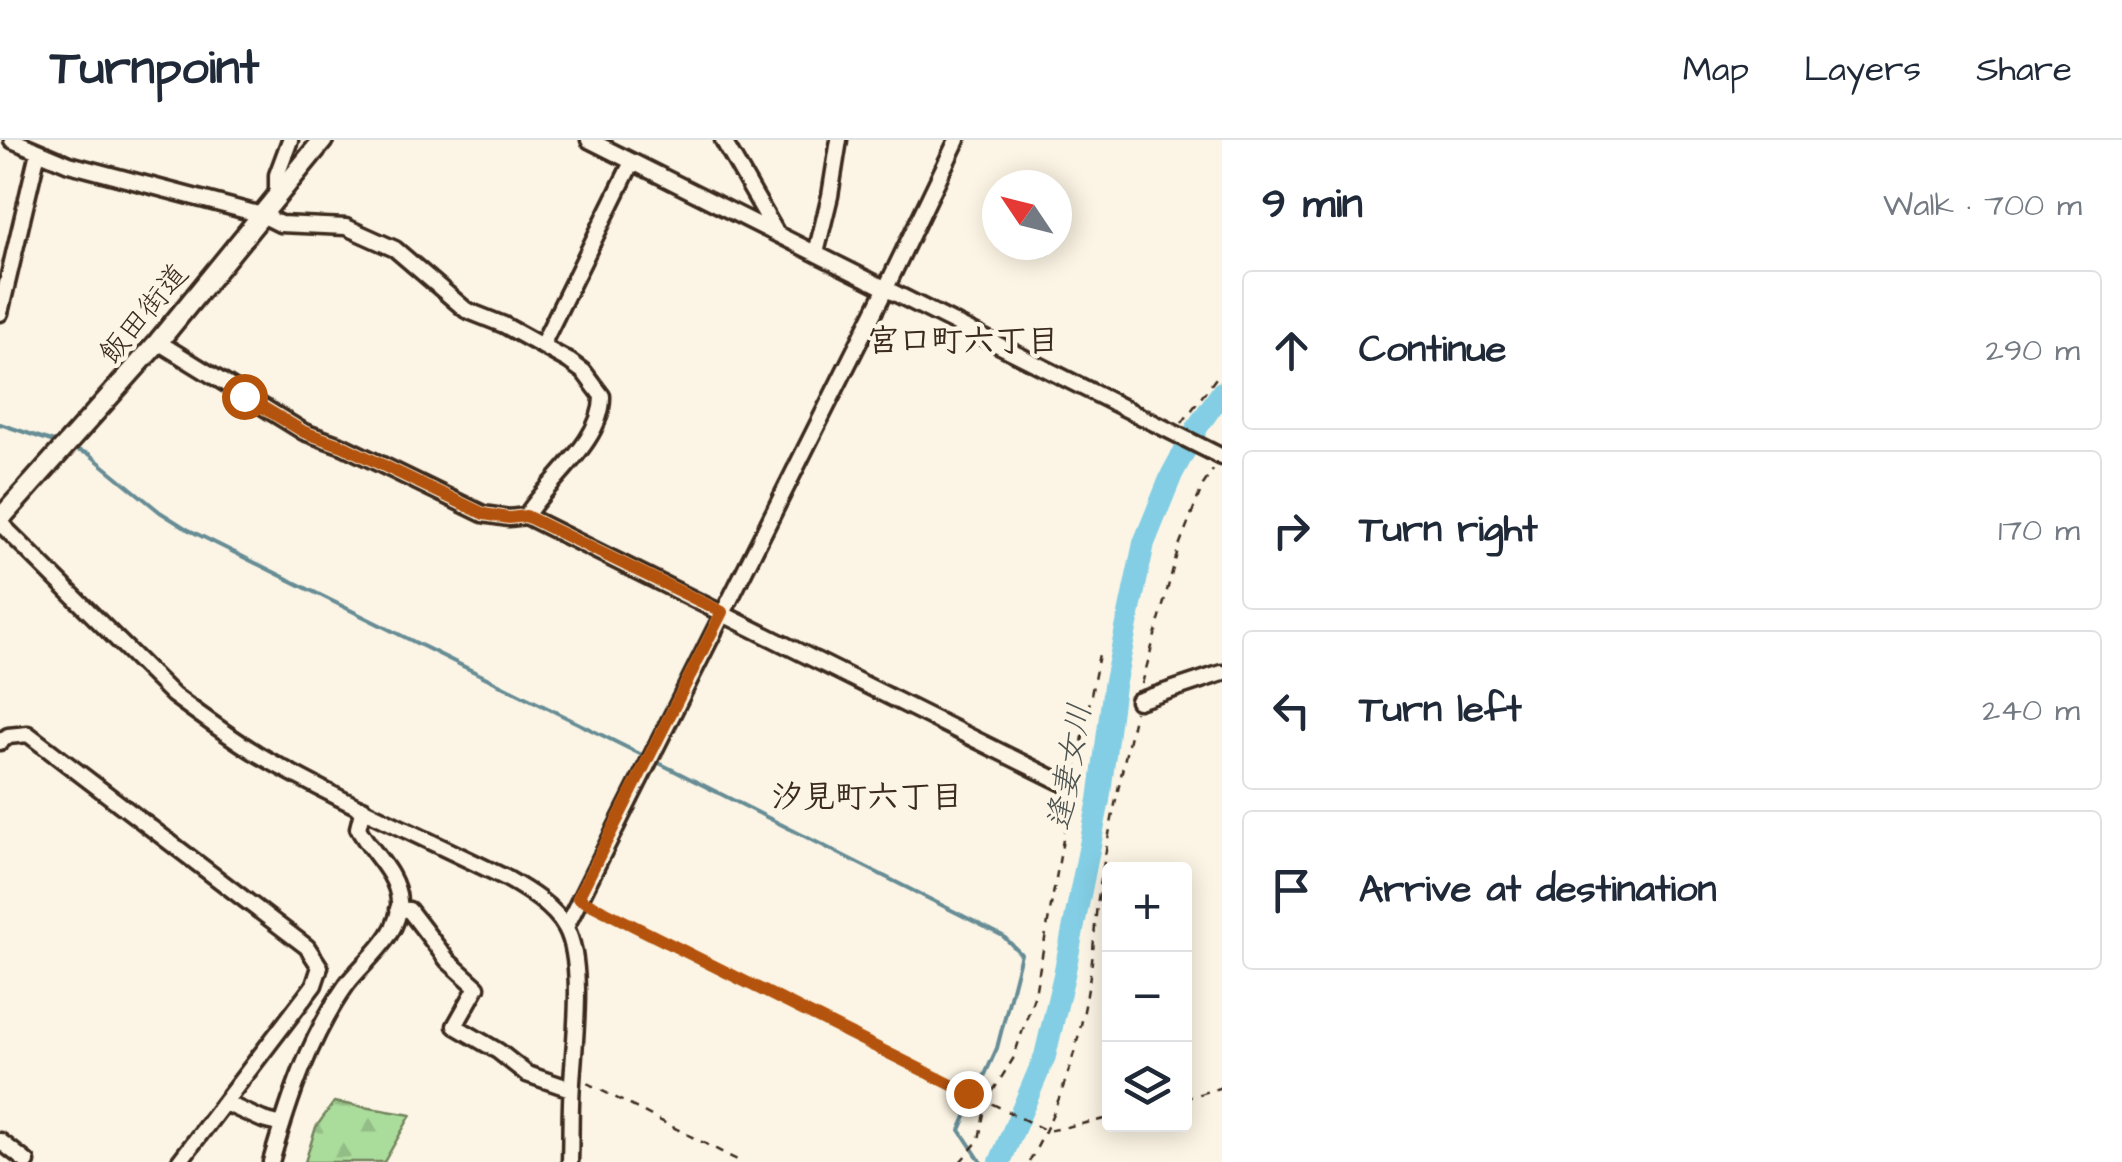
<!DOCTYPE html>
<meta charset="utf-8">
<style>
body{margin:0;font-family:"Architects Daughter","Klee One",sans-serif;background:#f6f6f7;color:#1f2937}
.controls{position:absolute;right:30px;bottom:30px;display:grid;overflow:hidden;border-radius:10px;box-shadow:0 5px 25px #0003}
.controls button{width:90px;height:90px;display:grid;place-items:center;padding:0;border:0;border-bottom:2px solid #e0e1e3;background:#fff;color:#1f2937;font:50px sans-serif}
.compass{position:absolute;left:982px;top:30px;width:90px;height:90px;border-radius:50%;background:#fff;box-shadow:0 5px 25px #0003;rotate:305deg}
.stop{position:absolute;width:30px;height:30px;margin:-22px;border:8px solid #b45309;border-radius:50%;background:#fff}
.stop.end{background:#b45309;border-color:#fff;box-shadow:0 2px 10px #0008}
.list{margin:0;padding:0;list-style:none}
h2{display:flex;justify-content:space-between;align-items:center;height:130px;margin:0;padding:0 40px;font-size:42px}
h2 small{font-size:32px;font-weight:400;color:#747a83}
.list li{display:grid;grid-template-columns:65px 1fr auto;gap:30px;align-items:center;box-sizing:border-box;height:160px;margin:0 20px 20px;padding:0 20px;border:2px solid #e0e1e3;border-radius:10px}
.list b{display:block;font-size:38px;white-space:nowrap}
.list em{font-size:32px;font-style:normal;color:#747a83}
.icon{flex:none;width:55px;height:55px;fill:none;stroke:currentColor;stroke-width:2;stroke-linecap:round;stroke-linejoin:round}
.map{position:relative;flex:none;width:1222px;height:1022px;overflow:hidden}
header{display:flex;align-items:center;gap:60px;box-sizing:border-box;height:140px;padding:0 50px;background:#fff;border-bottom:2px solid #e0e1e3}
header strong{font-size:48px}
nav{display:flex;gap:55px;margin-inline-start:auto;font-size:35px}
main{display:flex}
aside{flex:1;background:#fff}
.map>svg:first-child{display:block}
</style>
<header>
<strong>Turnpoint</strong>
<nav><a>Map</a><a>Layers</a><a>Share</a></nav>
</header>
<main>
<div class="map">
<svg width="1222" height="1022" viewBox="0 0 1222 1022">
<defs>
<pattern id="forest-firs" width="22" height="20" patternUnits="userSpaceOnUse" patternTransform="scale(2.5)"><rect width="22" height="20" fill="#aadc9c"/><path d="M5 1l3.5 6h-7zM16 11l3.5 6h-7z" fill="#93bd86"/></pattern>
</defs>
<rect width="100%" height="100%" fill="#fcf5e5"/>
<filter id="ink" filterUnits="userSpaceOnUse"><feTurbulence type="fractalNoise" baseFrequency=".01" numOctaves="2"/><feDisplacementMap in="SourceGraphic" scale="20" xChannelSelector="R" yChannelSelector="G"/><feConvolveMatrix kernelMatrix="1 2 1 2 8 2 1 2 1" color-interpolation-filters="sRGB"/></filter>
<g filter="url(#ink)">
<path fill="url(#forest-firs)" stroke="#72835d" stroke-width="2.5" d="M334,962L411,975L384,1022H305L316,987Z"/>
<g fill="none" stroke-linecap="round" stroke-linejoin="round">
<path stroke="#668c95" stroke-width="4" d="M0,284L57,303
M71,308L89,314L160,372L187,389L646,617
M655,621L1003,796L1021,814L997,908L960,990L981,1022"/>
<path stroke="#83cee4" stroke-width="22" d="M1000,1022L1045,916L1064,835L1099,660L1114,546L1144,403L1172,334L1198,286L1222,252"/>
<defs>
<path id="minor" d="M12,0L69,24L262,75L280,84L346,87L395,109L466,170L504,185L569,221L584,232L602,256C603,301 548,340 526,376
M589,0L1222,317
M723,0L777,94
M277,59V35L290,0
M816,113L830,56L839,0
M0,173L38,12
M158,202L304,292L343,306L483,374L509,378L526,376L1073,648
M542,205L632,22
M0,383L173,555C200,575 227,595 256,613C336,660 423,697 506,738C527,750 554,766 566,788C585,823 574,903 572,943C570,970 571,996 570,1022
M1138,561L1222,533
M0,602L8,596L28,594L307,807L320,827L314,845L179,1022
M398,769L409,770L448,821L477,847L455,886L498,911L527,934L571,949
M566,787L886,148L957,0
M225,963L263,980L282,985
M0,1001L27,1022
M271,1022C289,960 309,898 347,844C364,821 402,794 399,761C397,732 371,713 358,688L363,668"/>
<path id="major" d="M0,379L158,202L323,0"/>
</defs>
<use href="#minor" stroke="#3b2a1e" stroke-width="21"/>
<use href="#major" stroke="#3b2a1e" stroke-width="25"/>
<path stroke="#3b2a1e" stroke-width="2.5" stroke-dasharray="8 8" stroke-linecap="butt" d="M1182,283L1222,230
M1142,544L1179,406L1203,345L1213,330
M1076,633L1099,514
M591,765L1047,991L1110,978
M587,943L741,1022
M1184,959L1222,947
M960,1022L979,1000L986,962L1013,919L1035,854L1070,661
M1029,1022C1062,964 1081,900 1090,835C1094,812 1094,789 1097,766C1106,701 1121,636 1135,572"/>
<use href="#minor" stroke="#fcf5e5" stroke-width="14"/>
<use href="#major" stroke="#fcf5e5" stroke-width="18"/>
</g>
</g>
<g fill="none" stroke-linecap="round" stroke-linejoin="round" filter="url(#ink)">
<path stroke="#b45309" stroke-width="12" d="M244,256L304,292L343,306L484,374L509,378L526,376L722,472L578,758L968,953"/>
</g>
<g text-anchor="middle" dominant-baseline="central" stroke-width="9" stroke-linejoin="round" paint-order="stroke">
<g font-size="30" fill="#3b2a1e" stroke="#fcf5e5">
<text transform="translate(144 174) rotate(-50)">飯田街道</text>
</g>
<g font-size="32" font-weight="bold" fill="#3b2a1e" stroke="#fcf5e5">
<text x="963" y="201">宮口町六丁目</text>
<text x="867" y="657">汐見町六丁目</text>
</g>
<g font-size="32" font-style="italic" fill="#4d5350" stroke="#fcf5e5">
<text transform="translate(1070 627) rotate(-80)">逢妻女川</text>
</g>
</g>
</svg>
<div class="controls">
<button>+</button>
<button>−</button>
<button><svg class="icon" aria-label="layers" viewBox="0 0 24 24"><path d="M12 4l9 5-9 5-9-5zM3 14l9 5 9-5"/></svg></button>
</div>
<svg class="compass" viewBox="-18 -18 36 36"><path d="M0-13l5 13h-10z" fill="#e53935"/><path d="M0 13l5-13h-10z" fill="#747a83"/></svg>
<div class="stop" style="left:244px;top:256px"></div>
<div class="stop end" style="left:968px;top:953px"></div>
</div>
<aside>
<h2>9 min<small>Walk · 700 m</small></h2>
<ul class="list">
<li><svg class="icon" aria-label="ahead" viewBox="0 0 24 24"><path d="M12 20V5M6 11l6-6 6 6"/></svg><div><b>Continue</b></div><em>290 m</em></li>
<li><svg class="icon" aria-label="right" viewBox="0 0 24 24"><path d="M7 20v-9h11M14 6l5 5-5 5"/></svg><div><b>Turn right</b></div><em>170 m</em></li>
<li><svg class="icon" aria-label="left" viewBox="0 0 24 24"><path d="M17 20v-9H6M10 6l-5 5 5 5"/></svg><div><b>Turn left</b></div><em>240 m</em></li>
<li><svg class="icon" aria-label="arrive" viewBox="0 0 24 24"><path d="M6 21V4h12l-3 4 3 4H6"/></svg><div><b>Arrive at destination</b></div></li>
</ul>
</aside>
</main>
